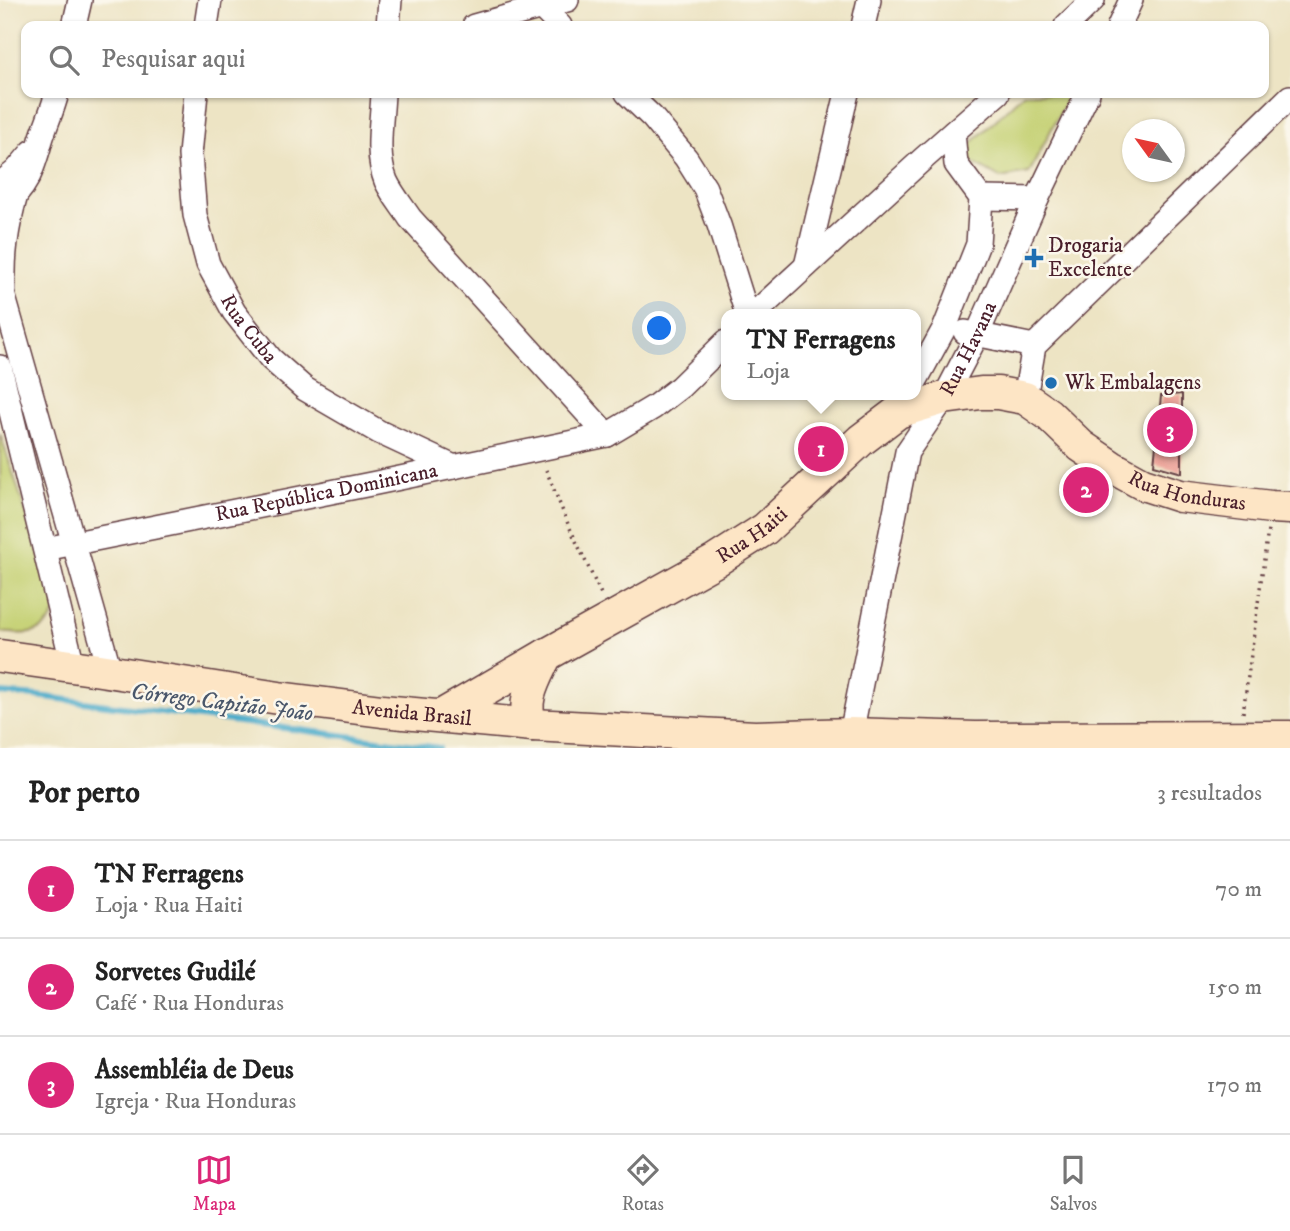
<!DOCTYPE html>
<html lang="pt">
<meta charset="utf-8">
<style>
body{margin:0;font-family:"IM FELL DW Pica",serif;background:#f2f2f2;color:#222}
.compass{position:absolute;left:1122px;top:119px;width:63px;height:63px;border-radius:50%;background:#fff;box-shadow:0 2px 5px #0004;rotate:303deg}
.you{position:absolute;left:660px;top:329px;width:24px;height:24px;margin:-18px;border:5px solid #fff;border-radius:50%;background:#1a73e8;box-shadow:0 0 0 10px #1a73e833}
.badge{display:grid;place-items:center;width:46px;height:46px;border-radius:50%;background:#db2777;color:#fff;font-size:23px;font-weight:700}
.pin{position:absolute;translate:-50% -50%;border:4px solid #fff;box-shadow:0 2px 7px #0006}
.popup{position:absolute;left:721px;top:309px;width:200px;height:91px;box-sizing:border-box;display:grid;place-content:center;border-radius:14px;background:#fff;filter:drop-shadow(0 2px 5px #0005);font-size:23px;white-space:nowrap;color:#767676}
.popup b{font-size:26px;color:#222}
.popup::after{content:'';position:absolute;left:50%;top:100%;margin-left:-14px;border:14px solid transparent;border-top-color:#fff}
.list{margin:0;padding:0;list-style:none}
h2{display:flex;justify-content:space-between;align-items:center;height:91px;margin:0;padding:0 28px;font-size:30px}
h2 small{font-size:23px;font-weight:400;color:#767676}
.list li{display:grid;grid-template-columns:46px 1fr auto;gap:21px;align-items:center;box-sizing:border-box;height:98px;padding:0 28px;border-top:2px solid #e0e0e0}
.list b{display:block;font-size:26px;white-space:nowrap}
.list p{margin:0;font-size:23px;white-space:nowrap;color:#767676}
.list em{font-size:23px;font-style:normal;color:#767676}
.icon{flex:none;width:38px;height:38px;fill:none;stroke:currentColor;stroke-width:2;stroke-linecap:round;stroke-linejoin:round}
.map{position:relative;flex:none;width:1290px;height:748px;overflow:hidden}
.search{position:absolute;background:#fff;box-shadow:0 2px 5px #0004;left:21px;right:21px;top:21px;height:77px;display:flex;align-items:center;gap:18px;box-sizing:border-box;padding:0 24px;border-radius:14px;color:#767676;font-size:26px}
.sheet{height:385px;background:#fff}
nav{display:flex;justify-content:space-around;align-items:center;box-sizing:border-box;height:98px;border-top:2px solid #e0e0e0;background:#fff;font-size:19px;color:#767676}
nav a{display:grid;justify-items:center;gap:4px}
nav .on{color:#db2777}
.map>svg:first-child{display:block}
</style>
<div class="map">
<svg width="1290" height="748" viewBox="0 0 1290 748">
<rect width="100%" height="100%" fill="#fbf7ec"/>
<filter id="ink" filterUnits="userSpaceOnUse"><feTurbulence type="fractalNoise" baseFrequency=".0143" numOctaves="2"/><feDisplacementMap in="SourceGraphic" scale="14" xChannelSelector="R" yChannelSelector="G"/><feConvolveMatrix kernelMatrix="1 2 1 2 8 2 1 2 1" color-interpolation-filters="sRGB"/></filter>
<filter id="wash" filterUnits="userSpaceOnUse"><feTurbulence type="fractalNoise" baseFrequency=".00686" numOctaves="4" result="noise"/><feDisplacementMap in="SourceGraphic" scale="28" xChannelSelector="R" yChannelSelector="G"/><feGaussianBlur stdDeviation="1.57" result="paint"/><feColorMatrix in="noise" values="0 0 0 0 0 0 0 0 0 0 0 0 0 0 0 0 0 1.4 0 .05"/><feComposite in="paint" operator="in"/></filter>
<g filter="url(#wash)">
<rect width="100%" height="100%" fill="#ede4c4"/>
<path fill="#c4d072" stroke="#87784e" stroke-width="2" d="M1024,93H1070L1029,173L1000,178L959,155Z
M0,433L57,608C46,637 27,635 0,632Z"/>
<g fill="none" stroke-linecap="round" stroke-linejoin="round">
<path stroke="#4bacca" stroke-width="6" d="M0,693L37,696L439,748"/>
</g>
<g id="blocks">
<path fill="#eb988e" d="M1182,394V473L1154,465L1161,396Z"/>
</g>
</g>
<g filter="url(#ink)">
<use href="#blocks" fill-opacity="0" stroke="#623d42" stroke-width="2"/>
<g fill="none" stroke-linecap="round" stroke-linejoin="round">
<defs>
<g id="street">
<path d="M541,7L560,26"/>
<path d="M74,26L80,0"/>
<path d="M206,26L210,0"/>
<path d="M388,26L390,0"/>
<path d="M474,26L567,0"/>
<path d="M863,26L869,0"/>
<path d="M1066,26L1093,0"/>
<path d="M1119,26L1131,0"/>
<path id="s1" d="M196,93L190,155L195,215L208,264L234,312L271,359L305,389L379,432L454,467"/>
<path d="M383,93C382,121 375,154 386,181C392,194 402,206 410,218L607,435"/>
<path d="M627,93L652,117L686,158L705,188L719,225L747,314"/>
<path d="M0,184L16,171L32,152"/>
<path d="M981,198L1037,199"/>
<path d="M0,209C27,190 33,169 41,140C46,124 53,109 57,93"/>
<path d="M806,266L847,93"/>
<path d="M0,283L110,671"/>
<path d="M4,291C3,256 6,229 16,195"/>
<path d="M754,314L923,159L998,93"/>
<path d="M965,332L1034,346"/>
<path d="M0,367L73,666"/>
<path d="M916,380L945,327L978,244L981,198L956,164L953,133"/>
<path d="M1025,398L1034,346L1290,97"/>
<path id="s2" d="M45,549L376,483L607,435L654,407L680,387L726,342"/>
<path id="s3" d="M851,734L907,452L944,398L977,335L1037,199L1088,93"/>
</g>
<g id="secondary">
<path id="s4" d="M0,656L100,670L279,698L382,711L533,725L755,737L851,734L975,738L1290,737"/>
<path id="s5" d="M441,716L546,655L715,561L765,529L861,440L898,412L944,398L981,393H998L1025,398L1048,414L1081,446L1112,467L1143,484L1180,496L1271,507L1290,508"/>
<path d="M533,725C518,704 537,675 546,655"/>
</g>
</defs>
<use href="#street" stroke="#623d42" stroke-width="26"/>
<use href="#secondary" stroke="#623d42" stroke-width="35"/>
<path stroke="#623d42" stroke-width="3.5" stroke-dasharray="2 5" stroke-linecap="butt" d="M546,470L568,524L601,594
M1243,713L1268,530"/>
<use href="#street" stroke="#fff" stroke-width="23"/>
<use href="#secondary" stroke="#fde5c5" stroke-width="32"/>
</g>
</g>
<g fill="#1f6fb2" stroke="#fbf7ec" stroke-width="2.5">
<path d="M1030.5 247.5h7v7h7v7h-7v7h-7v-7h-7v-7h7z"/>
<circle cx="1051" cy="383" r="7"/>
</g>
<g text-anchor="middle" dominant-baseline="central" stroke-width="5" stroke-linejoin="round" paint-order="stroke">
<g font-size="21" fill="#4a1f2b" stroke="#fbf7ec" text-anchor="start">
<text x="1048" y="246">Drogaria<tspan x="1048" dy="24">Excelente</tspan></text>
<text x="1065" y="383">Wk Embalagens</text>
</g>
<g font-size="21" fill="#4a1f2b" stroke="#fbf7ec">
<text stroke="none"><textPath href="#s1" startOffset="250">Rua Cuba</textPath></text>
<text stroke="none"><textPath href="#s3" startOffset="408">Rua Havana</textPath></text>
<text stroke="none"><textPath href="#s5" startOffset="873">Rua Honduras</textPath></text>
<text stroke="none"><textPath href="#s2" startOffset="287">Rua República Dominicana</textPath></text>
<text stroke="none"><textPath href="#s5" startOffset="360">Rua Haiti</textPath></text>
<text stroke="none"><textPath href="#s4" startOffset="416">Avenida Brasil</textPath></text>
</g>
<g font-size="23" font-style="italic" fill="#4a576b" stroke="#fbf7ec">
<text transform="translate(222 703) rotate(7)">Córrego Capitão João</text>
</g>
</g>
</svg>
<svg class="compass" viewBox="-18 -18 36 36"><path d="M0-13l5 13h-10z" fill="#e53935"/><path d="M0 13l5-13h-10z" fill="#767676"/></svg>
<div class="you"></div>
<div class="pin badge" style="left:821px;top:449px">1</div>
<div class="popup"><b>TN Ferragens</b>Loja</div>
<div class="pin badge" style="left:1086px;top:490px">2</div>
<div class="pin badge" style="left:1170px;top:430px">3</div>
<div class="search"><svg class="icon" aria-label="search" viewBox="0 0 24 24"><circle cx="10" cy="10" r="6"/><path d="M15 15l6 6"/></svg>Pesquisar aqui</div>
</div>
<section class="sheet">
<h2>Por perto<small>3 resultados</small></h2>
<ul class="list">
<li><span class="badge">1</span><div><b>TN Ferragens</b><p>Loja · Rua Haiti</p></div><em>70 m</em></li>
<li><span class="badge">2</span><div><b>Sorvetes Gudilé</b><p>Café · Rua Honduras</p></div><em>150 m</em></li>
<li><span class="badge">3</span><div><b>Assembléia de Deus</b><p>Igreja · Rua Honduras</p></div><em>170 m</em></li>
</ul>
</section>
<nav>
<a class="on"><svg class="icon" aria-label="map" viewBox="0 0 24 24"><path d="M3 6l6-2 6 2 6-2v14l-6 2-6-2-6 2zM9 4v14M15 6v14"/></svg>Mapa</a>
<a><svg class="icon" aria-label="directions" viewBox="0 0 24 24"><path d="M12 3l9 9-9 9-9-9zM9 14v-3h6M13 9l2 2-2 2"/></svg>Rotas</a>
<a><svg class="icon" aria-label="saved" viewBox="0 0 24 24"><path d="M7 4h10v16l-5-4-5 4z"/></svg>Salvos</a>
</nav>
